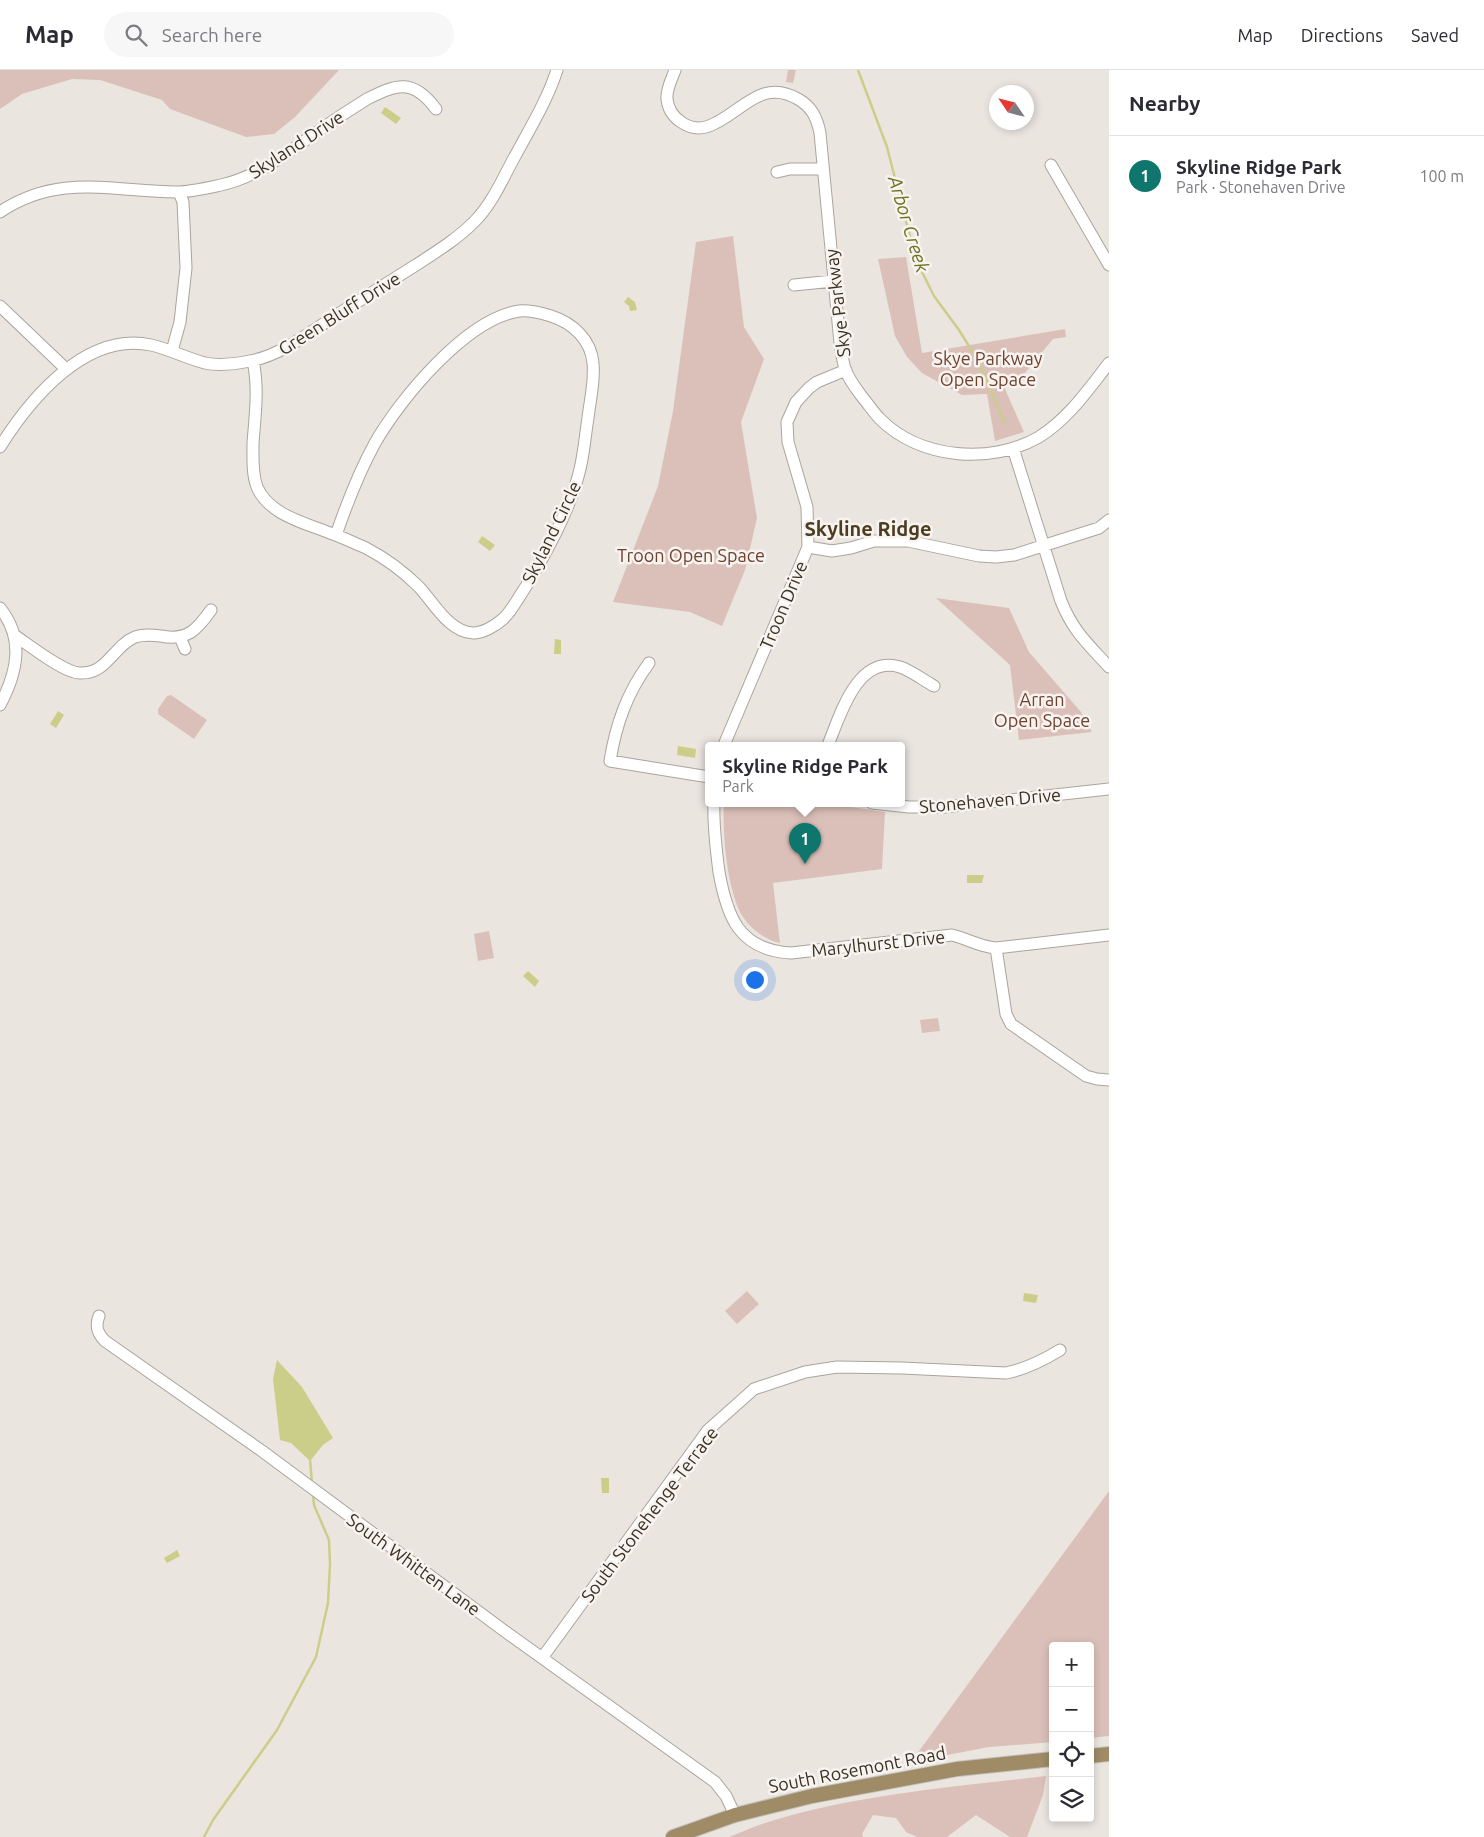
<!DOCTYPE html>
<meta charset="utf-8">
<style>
body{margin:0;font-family:Ubuntu,sans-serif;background:#f7f7f7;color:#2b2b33}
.controls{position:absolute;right:15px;bottom:15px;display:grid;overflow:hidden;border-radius:5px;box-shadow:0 2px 8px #0003}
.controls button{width:45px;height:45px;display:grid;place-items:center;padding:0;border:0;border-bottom:1px solid #e1e1e2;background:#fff;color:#2b2b33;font:25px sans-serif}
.compass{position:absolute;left:989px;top:15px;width:45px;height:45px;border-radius:50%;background:#fff;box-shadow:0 2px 8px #0003;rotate:305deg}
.you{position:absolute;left:754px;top:909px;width:18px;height:18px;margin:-12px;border:4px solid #fff;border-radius:50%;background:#1a73e8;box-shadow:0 0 0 8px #1a73e833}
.badge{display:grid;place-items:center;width:32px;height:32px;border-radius:50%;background:#0f766e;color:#fff;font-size:16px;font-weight:700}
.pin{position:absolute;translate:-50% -41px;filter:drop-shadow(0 1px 2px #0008)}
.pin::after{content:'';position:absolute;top:26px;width:18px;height:15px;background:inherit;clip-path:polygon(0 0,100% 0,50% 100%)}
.popup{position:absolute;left:705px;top:672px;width:200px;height:65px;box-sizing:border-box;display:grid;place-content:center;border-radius:5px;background:#fff;filter:drop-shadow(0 1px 4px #0005);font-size:16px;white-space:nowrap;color:#7c7c81}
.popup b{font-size:19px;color:#2b2b33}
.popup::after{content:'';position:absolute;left:50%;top:100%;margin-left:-10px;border:10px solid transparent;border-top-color:#fff}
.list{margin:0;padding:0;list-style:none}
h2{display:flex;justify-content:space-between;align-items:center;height:65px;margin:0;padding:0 20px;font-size:21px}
h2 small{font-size:16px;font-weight:400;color:#7c7c81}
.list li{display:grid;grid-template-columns:32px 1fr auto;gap:15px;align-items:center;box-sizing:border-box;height:80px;padding:0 20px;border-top:1px solid #e1e1e2}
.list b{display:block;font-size:19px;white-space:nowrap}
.list p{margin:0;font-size:16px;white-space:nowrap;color:#7c7c81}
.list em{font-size:16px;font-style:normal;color:#7c7c81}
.icon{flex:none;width:28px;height:28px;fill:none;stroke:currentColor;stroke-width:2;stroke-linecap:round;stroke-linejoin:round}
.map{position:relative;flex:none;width:1109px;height:1767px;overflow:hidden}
header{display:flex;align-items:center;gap:30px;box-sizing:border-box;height:70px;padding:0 25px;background:#fff;border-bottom:1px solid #e1e1e2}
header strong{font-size:24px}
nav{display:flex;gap:28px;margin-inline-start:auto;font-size:18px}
.search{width:350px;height:45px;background:#f7f7f7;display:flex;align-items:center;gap:12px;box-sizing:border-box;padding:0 18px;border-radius:28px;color:#7c7c81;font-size:19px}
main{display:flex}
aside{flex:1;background:#fff}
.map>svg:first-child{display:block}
</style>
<header>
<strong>Map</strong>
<div class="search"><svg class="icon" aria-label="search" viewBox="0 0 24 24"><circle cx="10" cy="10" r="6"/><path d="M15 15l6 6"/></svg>Search here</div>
<nav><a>Map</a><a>Directions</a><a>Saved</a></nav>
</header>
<main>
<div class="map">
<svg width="1109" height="1767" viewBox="0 0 1109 1767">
<rect width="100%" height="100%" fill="#ebe5e0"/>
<path fill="#dbc0b9" d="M0,0H339L295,47L274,64L246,67L170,39L162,30L100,10L72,9L22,24L0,39Z
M788,0H796L793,13L786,12Z
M733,166L744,257L764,289L741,352L757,448L745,500L722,556L690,542L613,532L658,416L673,341L696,172Z
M906,187L922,283L1065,259L1066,267L1053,269L1025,303L1005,319L1024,362L995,371L987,324L962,325L922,303L907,287L895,266L878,189Z
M936,528L1009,538L1029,582L1081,642L1092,662L1019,670L1010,595Z
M171,625L207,650L194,669L158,644V639L167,626Z
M724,733H824L885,742L882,799L773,813L780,873C764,869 752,860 743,847C727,822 722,761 724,733Z
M489,861L494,888L478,891L474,864Z
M938,948L940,961L922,963L920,950Z
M747,1221L759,1234L737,1254L725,1241Z
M1109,1421V1666L1090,1668V1576H1053V1672L989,1677L911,1692Z
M1046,1706L1043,1725L1027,1767H1010L976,1745L947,1767H917L906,1762L896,1748L873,1745L862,1764L863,1767H729C742,1762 755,1756 768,1752C858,1724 953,1717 1046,1706Z"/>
<path fill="#cace89" d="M385,37L401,48L396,54L381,43Z
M628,227L635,232L637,240L630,241L629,236L624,232Z
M482,466L495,475L490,481L478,472Z
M555,569L561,570V584H554Z
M58,641L64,645L56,658L50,654Z
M678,676L696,679L695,688L677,685Z
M967,805H984L982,813H967Z
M528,901L539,911L535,917L523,906Z
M1024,1223L1038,1225L1036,1233L1023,1231Z
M277,1290L302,1317L333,1368L323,1375L310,1391L291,1373L280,1370L273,1309Z
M601,1408H609V1423H602Z
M177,1480L180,1486L167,1493L164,1488Z"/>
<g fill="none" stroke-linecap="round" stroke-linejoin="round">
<path stroke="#cace89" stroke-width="2.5" d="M858,0L887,77L916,190L934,226L959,260L977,289L1005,353
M310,1389L312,1414
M204,1767L213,1750L277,1660L316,1587L328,1533L330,1494L329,1470L314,1435L313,1424"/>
<defs>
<path id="minor" d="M675,0C672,9 666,19 667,29C669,49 691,63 709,56C741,44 760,7 798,29C812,37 817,48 820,63L840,273C841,282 843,291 845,299C849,310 857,320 863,328C869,335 874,343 880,349C920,389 991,395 1039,367C1068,349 1088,320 1109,293
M1051,95L1109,195
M777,102L790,99H823
M0,142C58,103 112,121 176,122C190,122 207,118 221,115C257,107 284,85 313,65C331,52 349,40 367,29C397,14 413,8 436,39
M794,215L833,211
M0,236L66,299
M172,281L180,252L186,198L183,132L179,122
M253,291C259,318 255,346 253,373C253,388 252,404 257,417C269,445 305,453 330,463C342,467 354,473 366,478C385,488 404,502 419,517C434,533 449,562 473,563C483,563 495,556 503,549C512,541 518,528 525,518C546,483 569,442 579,403C584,385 585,366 588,348C590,330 595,311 593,293C591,270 573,253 551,246C541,243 530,240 519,241C466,249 400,329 375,373C359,402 347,433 336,465
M0,377C30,329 86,261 151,275C169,279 186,288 205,293C219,296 235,294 250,291C283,285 314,259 343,241C367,226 392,210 416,195C436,182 457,169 474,152C492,134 502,110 514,88C529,60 547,31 557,0
M1013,378L1061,531C1073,561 1087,573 1109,597
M808,477L832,481L851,478L874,471H908L979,486L996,487L1014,485L1099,458L1109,450
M0,538C25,569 17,603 0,635
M14,565C29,575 63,602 79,603C107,605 113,576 135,567C144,564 152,565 161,566C187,571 197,560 211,540
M180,567L185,579
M649,593C627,623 616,654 610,691L709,707
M724,675L808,477L807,437L788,372L787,352L796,332L809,318L817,312L846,300
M828,675C840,646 857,584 900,597C912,601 923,610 934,616
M714,733C713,756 716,779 719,802C727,847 739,880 791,883L952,865C968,869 980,877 996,878L1109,865
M872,733L909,737H945L1109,719
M996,878L1006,944L1011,954L1086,1006L1097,1009L1109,1010
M99,1246C95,1256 97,1263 105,1271L262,1381L510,1565L715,1712L726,1726L735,1745
M542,1588L708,1360L754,1319L805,1302L837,1297L902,1298L1006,1303C1026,1299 1042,1291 1060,1280"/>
<path id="major" d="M1090,1686L1109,1684
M673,1767L735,1745L812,1726L957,1699L1053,1689"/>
</defs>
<use href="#minor" stroke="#aba49b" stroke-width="13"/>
<use href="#major" stroke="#c4c1bc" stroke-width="16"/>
<use href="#minor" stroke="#fff" stroke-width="11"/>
<use href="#major" stroke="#9f8b66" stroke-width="14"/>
</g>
<g text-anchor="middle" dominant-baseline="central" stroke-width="5" stroke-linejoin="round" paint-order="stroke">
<g font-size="18" fill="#3a3121" stroke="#f7f3f0">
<text transform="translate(296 74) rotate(-33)">Skyland Drive</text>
<text transform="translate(837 233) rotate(-97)">Skye Parkway</text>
<text transform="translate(339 243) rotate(-32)">Green Bluff Drive</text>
<text transform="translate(551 462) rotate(-64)">Skyland Circle</text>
<text transform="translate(783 535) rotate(-67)">Troon Drive</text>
<text transform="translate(990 730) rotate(-5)">Stonehaven Drive</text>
<text transform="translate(878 873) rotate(-6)">Marylhurst Drive</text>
<text transform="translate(649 1444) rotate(-53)">South Stonehenge Terrace</text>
<text transform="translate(414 1494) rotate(36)">South Whitten Lane</text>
<text transform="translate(857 1699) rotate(-11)">South Rosemont Road</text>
</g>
<g font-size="18" fill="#70412d" stroke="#f7f3f0">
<text x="988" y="288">Skye Parkway<tspan x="988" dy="21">Open Space</tspan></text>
<text x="691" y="485">Troon Open Space</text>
<text x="1042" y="629">Arran<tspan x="1042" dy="21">Open Space</tspan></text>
</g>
<g font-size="19" font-style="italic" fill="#6d741e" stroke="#f7f3f0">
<text transform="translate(909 154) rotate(73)">Arbor Creek</text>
</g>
<g font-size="20" font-weight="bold" fill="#4c3d1e" stroke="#f7f3f0">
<text x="868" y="458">Skyline Ridge</text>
</g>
</g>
</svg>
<div class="controls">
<button>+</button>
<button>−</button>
<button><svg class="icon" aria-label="locate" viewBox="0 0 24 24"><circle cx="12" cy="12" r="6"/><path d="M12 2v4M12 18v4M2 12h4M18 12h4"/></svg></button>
<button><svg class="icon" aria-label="layers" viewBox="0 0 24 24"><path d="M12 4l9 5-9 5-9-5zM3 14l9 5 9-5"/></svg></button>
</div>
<svg class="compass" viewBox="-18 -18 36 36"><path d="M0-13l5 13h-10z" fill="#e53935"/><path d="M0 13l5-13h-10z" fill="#7c7c81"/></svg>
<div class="you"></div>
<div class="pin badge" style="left:805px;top:794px">1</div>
<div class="popup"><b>Skyline Ridge Park</b>Park</div>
</div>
<aside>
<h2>Nearby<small></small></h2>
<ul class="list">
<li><span class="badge">1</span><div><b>Skyline Ridge Park</b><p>Park · Stonehaven Drive</p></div><em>100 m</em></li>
</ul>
</aside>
</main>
